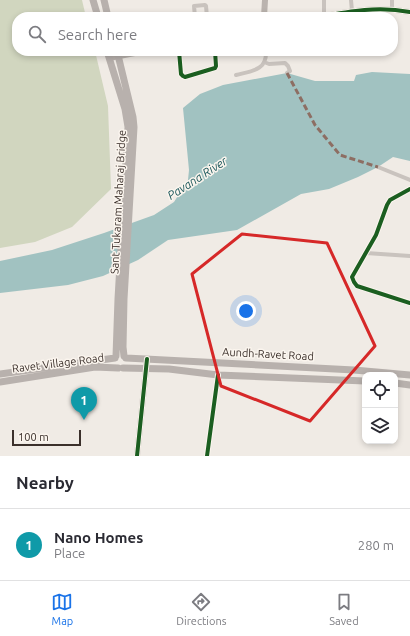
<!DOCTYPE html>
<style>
body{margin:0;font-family:Ubuntu,sans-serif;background:#f2f2f3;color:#2b2b33}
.controls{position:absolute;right:12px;bottom:12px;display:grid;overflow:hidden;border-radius:8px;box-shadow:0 2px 6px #0003}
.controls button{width:36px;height:36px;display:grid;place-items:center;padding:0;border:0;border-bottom:1px solid #e1e1e2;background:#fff;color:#2b2b33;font:20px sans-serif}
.scale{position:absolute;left:12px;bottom:10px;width:69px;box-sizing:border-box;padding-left:4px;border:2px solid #3b302b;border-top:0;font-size:11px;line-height:14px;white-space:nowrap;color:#3b302b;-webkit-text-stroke:3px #fbf5ee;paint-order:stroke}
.you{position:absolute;left:246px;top:311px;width:14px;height:14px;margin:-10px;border:3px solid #fff;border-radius:50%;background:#1a73e8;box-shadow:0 0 0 6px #1a73e833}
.badge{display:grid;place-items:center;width:26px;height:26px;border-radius:50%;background:#1a73e8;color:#fff;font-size:13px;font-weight:700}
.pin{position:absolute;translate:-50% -33px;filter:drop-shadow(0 1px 2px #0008)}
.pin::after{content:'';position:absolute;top:21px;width:14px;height:12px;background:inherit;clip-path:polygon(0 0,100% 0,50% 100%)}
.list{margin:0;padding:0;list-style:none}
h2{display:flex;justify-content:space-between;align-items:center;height:52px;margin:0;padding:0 16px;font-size:17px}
h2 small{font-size:13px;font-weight:400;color:#7c7c81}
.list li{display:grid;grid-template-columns:26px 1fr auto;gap:12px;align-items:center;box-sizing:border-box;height:72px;padding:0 16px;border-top:1px solid #e1e1e2}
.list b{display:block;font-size:15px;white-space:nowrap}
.list p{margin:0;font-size:13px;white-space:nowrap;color:#7c7c81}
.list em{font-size:13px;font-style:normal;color:#7c7c81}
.icon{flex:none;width:22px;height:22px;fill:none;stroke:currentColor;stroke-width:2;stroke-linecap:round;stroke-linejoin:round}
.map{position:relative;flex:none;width:410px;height:456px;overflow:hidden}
.search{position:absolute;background:#fff;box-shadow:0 2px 6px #0003;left:12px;right:12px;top:12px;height:44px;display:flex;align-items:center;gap:10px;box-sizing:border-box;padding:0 14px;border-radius:16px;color:#7c7c81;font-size:15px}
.sheet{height:124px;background:#fff}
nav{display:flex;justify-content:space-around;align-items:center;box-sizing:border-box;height:56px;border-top:1px solid #e1e1e2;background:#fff;font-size:11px;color:#7c7c81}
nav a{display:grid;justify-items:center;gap:2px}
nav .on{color:#1a73e8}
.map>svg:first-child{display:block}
</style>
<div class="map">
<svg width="410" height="456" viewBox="0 0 410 456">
<rect width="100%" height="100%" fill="#f0ebe5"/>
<path fill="#d1d6bf" d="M0,0H82L86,17H17V51H95L108,106L111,189L72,227L35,242L0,248Z"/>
<path fill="#a1c2c1" d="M372,72L410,74V161L393,157L378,167L358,177L329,189L301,194L237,230L168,240L138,260L103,276L68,285L0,293V261L52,250L104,233L154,215L174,202L188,180L189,170L183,108L200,94L223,85L287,73L315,81H354L356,75Z"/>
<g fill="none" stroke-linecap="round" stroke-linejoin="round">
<path stroke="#c9c3be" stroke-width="4" d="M351,0L352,11
M392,9V0
M324,16V0
M195,17L194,6L205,5L206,6L207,17
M179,51L181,74L183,76L185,77L215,68L216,66L215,51
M264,62L269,64L285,63L288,66L290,71L287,73
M236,75C251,71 267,71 266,51
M378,167L410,180
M410,189L390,200L387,205L376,235L352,277L354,282L357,286L410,303
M366,253L410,256
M207,456L218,375"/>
<path stroke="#bab3ae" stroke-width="6" d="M264,17L265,0
M319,17C351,11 378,6 410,12
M109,58L145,51
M137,456L147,359"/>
<path stroke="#b8b1ad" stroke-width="7" d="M93,0L98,17
M104,0L108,17
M107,51L125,109L128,127L118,299L116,356
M117,51L133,117L134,127L124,299L123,347L124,356
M126,358L354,370L410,375
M123,368L169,369L218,375L365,381
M0,374L115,358
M0,382L95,367L118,368
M395,383L410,385"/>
<path stroke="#8d6e63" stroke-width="3" stroke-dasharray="6 3" stroke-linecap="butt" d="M287,73L315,125L340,155L378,167"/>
<defs>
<path id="cycleway" d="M319,17C351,11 378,6 410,12
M179,51L181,74L183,76L185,77L215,68L216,66L215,51
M410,189L390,200L387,205L376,235L352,277L354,282L357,286L410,303
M137,456L147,359
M207,456L218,375"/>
</defs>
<use href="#cycleway" stroke="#fbf5ee" stroke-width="6"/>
<use href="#cycleway" stroke="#1b5e20" stroke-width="4"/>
</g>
<path fill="none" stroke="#d62828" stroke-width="3" stroke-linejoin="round" d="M242,234L327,243L375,346L310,421L221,386L192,274Z"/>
<g text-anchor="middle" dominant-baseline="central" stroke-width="3" stroke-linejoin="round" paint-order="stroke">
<g font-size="11" fill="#3b302b" stroke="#fbf5ee">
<text transform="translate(118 202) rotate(-87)">Sant Tukaram Maharaj Bridge</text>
<text transform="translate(268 354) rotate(3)">Aundh-Ravet Road</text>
<text transform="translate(58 363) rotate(-7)">Ravet Village Road</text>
</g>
<g font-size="12" font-style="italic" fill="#1f5a5e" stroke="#fbf5ee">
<text transform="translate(197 178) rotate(-33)">Pavana River</text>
</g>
</g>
</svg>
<div class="controls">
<button><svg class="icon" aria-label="locate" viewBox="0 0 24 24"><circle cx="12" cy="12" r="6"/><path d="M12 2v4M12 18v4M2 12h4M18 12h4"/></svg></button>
<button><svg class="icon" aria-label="layers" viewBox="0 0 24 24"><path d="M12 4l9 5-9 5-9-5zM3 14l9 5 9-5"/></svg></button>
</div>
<div class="scale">100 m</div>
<div class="you"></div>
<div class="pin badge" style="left:84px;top:420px;background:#0f9aa8">1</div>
<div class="search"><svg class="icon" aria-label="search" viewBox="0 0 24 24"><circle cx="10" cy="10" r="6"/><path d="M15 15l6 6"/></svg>Search here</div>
</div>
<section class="sheet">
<h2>Nearby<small></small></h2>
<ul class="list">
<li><span class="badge" style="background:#0f9aa8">1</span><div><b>Nano Homes</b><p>Place</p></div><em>280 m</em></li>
</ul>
</section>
<nav>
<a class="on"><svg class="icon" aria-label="map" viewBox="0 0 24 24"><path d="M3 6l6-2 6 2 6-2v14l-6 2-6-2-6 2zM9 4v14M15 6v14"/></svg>Map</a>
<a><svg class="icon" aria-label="directions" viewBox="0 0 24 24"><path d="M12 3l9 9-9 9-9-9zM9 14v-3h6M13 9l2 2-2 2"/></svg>Directions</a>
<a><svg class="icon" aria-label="saved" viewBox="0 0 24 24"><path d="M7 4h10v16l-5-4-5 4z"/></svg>Saved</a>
</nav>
